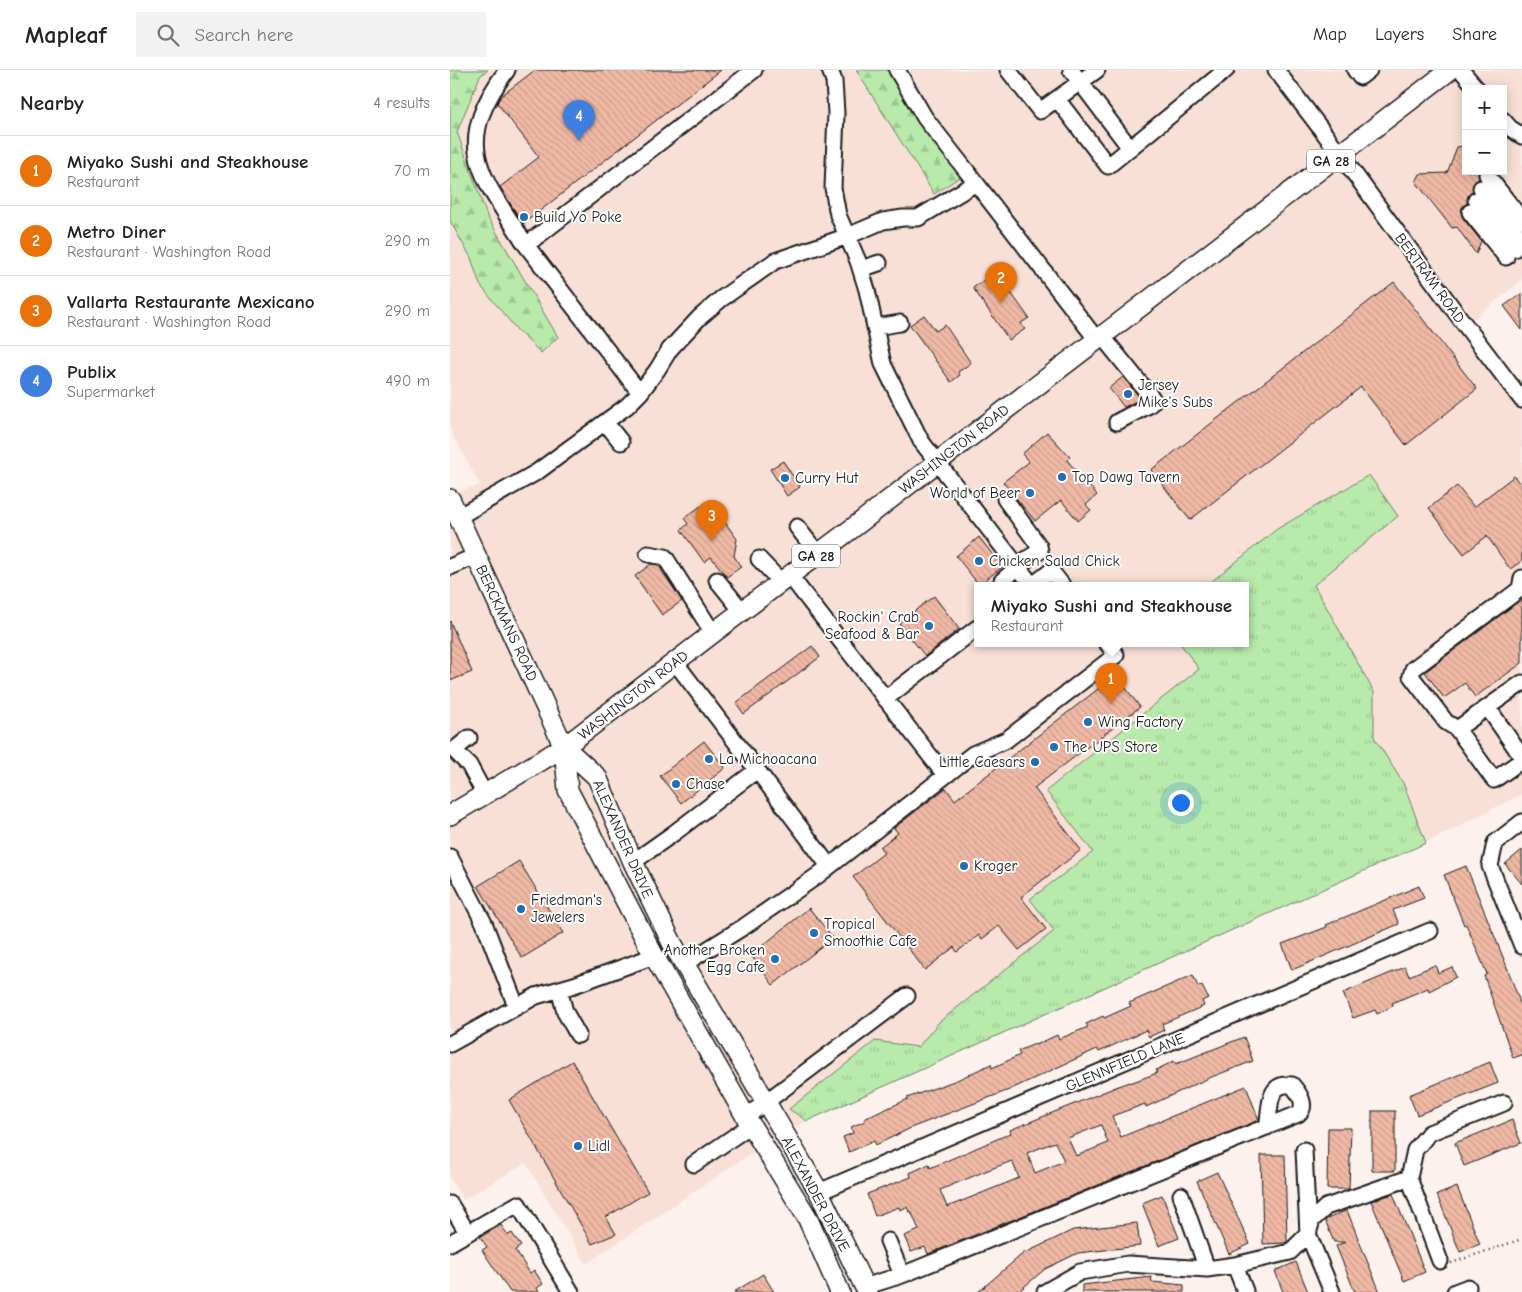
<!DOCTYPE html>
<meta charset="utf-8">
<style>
body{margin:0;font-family:"Comic Neue",sans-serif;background:#f2f2f2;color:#222}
.controls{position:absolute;right:15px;top:15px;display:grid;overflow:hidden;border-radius:0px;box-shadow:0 2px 12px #0003}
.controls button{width:45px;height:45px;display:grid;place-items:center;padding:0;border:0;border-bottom:1px solid #e0e0e0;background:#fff;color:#222;font:25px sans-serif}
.you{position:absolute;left:730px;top:732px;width:18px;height:18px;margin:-12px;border:4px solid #fff;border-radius:50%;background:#1a73e8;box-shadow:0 0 0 8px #1a73e833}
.badge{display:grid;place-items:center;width:32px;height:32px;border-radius:50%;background:#0f766e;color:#fff;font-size:16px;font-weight:700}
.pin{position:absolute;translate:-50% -41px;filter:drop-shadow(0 1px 2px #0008)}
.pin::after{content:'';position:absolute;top:26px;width:18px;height:15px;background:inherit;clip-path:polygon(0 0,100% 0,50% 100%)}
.popup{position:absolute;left:524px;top:512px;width:275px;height:65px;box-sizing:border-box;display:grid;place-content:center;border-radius:0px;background:#fff;filter:drop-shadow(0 1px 4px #0005);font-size:16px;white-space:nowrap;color:#767676}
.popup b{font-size:19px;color:#222}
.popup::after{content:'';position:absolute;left:50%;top:100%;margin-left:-10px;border:10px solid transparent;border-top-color:#fff}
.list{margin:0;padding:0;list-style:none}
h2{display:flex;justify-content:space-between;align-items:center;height:65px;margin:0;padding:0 20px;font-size:21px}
h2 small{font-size:16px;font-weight:400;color:#767676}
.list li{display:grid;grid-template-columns:32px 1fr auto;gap:15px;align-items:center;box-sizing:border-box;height:70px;padding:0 20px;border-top:1px solid #e0e0e0}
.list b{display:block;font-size:19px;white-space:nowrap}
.list p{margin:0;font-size:16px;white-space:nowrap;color:#767676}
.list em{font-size:16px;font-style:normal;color:#767676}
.icon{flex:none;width:28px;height:28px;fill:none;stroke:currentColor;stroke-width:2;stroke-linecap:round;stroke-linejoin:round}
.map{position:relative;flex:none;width:1072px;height:1222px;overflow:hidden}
header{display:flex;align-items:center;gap:30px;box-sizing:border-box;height:70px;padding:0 25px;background:#fff;border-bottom:1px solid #e0e0e0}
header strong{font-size:24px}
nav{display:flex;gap:28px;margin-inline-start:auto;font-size:18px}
.search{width:350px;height:45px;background:#f2f2f2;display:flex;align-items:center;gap:12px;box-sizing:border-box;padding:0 18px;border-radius:0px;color:#767676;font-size:19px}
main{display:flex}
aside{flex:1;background:#fff}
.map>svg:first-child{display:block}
</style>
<header>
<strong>Mapleaf</strong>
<div class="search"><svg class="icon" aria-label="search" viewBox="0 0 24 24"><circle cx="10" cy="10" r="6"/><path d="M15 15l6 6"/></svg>Search here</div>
<nav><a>Map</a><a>Layers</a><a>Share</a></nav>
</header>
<main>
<aside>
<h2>Nearby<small>4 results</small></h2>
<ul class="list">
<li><span class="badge" style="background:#e8710a">1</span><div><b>Miyako Sushi and Steakhouse</b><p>Restaurant</p></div><em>70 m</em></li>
<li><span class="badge" style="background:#e8710a">2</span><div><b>Metro Diner</b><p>Restaurant · Washington Road</p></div><em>290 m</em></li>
<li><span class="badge" style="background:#e8710a">3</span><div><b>Vallarta Restaurante Mexicano</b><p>Restaurant · Washington Road</p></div><em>290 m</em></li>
<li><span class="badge" style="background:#3f7fe0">4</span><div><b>Publix</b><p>Supermarket</p></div><em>490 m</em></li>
</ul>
</aside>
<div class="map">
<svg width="1072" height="1222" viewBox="0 0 1072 1222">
<defs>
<pattern id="grass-tufts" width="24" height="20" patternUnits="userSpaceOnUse" patternTransform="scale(1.25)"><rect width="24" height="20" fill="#b8eaab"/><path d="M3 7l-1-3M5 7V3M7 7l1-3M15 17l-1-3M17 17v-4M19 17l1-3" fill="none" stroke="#9ec893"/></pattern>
<pattern id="forest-firs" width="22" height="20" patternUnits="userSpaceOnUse" patternTransform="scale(1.25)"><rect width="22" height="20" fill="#b8eaab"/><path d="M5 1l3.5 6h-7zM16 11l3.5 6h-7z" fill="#9ec893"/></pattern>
<pattern id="building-back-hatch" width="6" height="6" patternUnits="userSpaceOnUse" patternTransform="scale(1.25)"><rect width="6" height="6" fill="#f0b9a5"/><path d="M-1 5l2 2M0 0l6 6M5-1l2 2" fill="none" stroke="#cd9e8d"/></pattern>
</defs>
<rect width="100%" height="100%" fill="#fcf1ed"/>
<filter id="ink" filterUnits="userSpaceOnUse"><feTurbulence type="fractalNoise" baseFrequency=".02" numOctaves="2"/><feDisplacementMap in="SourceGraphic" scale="10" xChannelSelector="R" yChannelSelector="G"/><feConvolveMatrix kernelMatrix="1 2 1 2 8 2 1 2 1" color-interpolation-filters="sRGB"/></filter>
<g filter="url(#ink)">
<path fill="#f8e0d7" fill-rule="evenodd" d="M0,0H1072V210L1020,252L1072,330V724L976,773L333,1062L136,1194L76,1093L13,1130L0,1108V425L30,415L0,359ZM1016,19H1053V101H1016ZM527,515H795V573H527Z"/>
<path fill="url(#grass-tufts)" stroke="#6a8364" d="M919,405L948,446L864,515L924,622V667L953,713L976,773L357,1051L339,1039L425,971L468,977L489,952L604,861L580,829L643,782L596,721L749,599L730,573H795V515H757L827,459Z"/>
<path fill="url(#forest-firs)" stroke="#6a8364" d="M0,0H38L30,6L7,62L37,146L108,267L91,283L67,260L30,215L21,188L0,151Z
M406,0H441L510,107L484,124Z"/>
<path fill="url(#building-back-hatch)" stroke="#1c1c1c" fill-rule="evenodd" d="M85,0H271L73,154L50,117L89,87L47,33L51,26Z
M1016,76V101H1028L1029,109L1023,114V122L1018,126L1017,133L1012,138L1011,143L1013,148L1031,171L1026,184L1007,157L1002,158L966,112L970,104L997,103L1007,77Z
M548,200L556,211L554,213L579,248L571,253L575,259L559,270L523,218Z
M944,212L1027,319L956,375L911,317L740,450L701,400Z
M1072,223V260L1054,236Z
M474,245L486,261L495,255L521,293L508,302L510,305L501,312L460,255Z
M673,307L691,329L674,337L659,318Z
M597,362L620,387L617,390L647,425L636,435L641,440L628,451L611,430L585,451L553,412L579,392L572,384Z
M333,391L350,417L337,426L320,399Z
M1064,406L1072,417V491L1060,499L1037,466L1014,484L979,438L1007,416L1024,437Z
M258,435L261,439L264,437L287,469L284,486L291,497L277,507L261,487L254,492L231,460L238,454L234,448L251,436L252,439Z
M529,467L552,497L529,515L506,486Z
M201,494L208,495L232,531L212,545L185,506Z
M484,526L509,559L475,586L449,553Z
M1072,529V593L1025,627L1015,613L994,628L975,602Z
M0,551L22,602L0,611Z
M362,576L370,587L294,644L286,633Z
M666,605L690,637L584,718L631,780L571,827L596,859L569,880L549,856L532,869L529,865L507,882L504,877L475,900L403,807L434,783L430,777L448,763L444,758L496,718L505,730Z
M254,671L275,698L231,733L210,706Z
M1072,780V814L1055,794Z
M69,791L113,863L72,888L28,816Z
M1016,796L1057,897L1072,938V985L1063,988L1034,906L1037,904L1016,854L1014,855L994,805Z
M969,816L974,828L943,840L949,854L842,900L832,874L877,857L876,855Z
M359,838L383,868L323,915L301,885Z
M985,895L988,903L1002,897L1006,907L979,921L978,918L942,933L943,936L927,944L925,940L903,948L893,923L955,897L959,906Z
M743,905L748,917L752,916L758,928L752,931L754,936L712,954L714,960L699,967L696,960L649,982L647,979L559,1020L463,1057L426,1075L424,1071L399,1082L393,1067L403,1063L401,1057L415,1051L414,1049L458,1029L457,1028L507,1010L541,994L542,998L570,985L568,981L585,974L586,975L607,965L609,969L638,957L636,954L653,946L654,948L681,936L679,933Z
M794,967L803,991L759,1008L696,1037L695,1034L662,1046L671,1067L796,1016L809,1050L478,1184L475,1177L461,1182L454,1166L469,1160L461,1141L459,1142L457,1137L450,1140L449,1137L425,1146L417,1124L461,1107L460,1103L479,1094L480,1098L561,1063L560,1060L666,1017L680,1012V1013L707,1003L706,1000L724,991L726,994ZM651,1055L658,1073L626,1086L618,1068ZM605,1072L614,1091L585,1103L577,1083ZM562,1091L569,1108L497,1137L490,1120L538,1100Z
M122,991L198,1122L156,1147L166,1164L142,1174L59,1030Z
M1040,992L1048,1013L967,1045L959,1025Z
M922,1041H945V1101H922Z
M1062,1050L1071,1073L1014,1096L1005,1073Z
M878,1058H901L899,1119H877Z
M811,1085H835L837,1171L835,1173L813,1174Z
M767,1102L800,1174L779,1184L747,1111Z
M1007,1117L1030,1174L1010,1182L987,1125Z
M943,1124L975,1202L954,1211L921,1131Z
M712,1125L729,1168L709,1176L692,1133Z
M897,1140L909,1171L930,1222H905L886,1176L895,1172H884L875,1150Z
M687,1153L690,1176L628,1183L595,1199L568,1222H528L576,1181L577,1182L623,1160Z
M51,1155L58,1165L62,1163L71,1176L65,1180L80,1203L84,1200L93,1214L87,1218L89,1222H60L32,1180L37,1177L30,1167Z
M846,1192L858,1222H833L825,1201Z
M313,1204L324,1222H284Z
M701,1207L702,1212L734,1215V1222H632V1215Z"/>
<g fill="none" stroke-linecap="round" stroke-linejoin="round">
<defs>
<path id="minor" d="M57,0C0,77 32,106 76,175L190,323
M380,0L384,11L386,43L383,118L388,145L408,191L417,220L433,294L471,371L582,515
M447,0L475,48L526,113
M558,0L590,41L647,0
M621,0L680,78
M826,0L890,84L1012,251L1072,330
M905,0L910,7L919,0
M1011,0L1027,19
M607,29L658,96L776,0
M1053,50L1060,58L1072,66
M1037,105L1072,150
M1031,118L1072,170
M1026,130L1064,179
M1020,142L1056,187
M76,175L304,0
M411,199L429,193
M426,257L450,253
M652,266L702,328V332L699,335L667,352
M155,352L171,372
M8,447L87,402L177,336L190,323L207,300L220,279L249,248L271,229L325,191L398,166L433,151L453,148H468L526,113L647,270
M347,457L368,484
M198,484L215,487L263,563
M309,489L331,512
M0,497L26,486
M340,506L495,705
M1072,508L1070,519L963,599L961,606L996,652L1007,659L1044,710L1072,690
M267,510L292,541
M552,511L577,489L590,481L589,476L555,429
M583,515L601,501L612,515
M225,592L307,700
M435,629L527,558
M1038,638L1072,687
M1007,659L1072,613
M19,668L4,680L19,695L35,725
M1072,752L1045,773L1040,796L1072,876
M0,787L34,853L66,936
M183,792L224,763L307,700L379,796
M234,894L295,856L367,806L523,684L556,670L666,585L657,573
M109,919L115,942L128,965
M0,974L86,926L124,915L204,886
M296,1047L457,926
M854,1080L858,1164L882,1222
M244,1094L301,1055
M959,1108L990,1191
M369,1122L980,861
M731,1125L757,1199
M0,1134L17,1162
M0,1173L68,1134L121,1222
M785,1195L795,1221
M452,1205L848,1044C858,1036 849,1023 842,1015C816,1012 821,1039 817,1057
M414,1217L452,1205L438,1171
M595,1222L630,1202L678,1194L757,1199L785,1195L840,1182L858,1164L862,1150L876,1137L959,1108L965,1080L979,1063L1054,1033
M1005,1222L1018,1217"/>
<path id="major" d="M0,429L114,677L118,720L204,886L296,1047L357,1147L390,1222
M114,677L147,707L183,792L222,873L369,1122L417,1222
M0,745L114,677L271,557L408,454L512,373L1000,0"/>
</defs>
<use href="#minor" stroke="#1c1c1c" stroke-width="19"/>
<use href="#major" stroke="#1c1c1c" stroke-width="22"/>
<path stroke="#1c1c1c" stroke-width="2.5" stroke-dasharray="1 4" stroke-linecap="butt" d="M1001,1193L1072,1169"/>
<use href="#minor" stroke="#fff" stroke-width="15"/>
<use href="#major" stroke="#fff" stroke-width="19"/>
</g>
</g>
<g fill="#1f6fb2" stroke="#fff" stroke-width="2">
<circle cx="74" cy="147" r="5"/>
<circle cx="678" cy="324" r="5"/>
<circle cx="612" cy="407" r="5"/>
<circle cx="335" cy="408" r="5"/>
<circle cx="580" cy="423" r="5"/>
<circle cx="529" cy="491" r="5"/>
<circle cx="479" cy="556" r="5"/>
<circle cx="638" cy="652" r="5"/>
<circle cx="604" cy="677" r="5"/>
<circle cx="259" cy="689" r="5"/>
<circle cx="585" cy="692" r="5"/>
<circle cx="226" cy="714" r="5"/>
<circle cx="514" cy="796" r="5"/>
<circle cx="71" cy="839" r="5"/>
<circle cx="364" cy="863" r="5"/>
<circle cx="325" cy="889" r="5"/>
<circle cx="128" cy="1076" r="5"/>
</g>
<g text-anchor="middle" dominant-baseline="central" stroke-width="4" stroke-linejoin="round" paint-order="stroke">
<g fill="#fff" stroke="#606060" stroke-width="1">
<rect x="857" y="79.5" width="48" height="23" rx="4"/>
<rect x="342" y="474.5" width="48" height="23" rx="4"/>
</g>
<g font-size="14" font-weight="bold" fill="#1c1c1c">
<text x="881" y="91">GA 28</text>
<text x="366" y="486">GA 28</text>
</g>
<g font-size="15" fill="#1c1c1c" stroke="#fff" text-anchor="start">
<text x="84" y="147">Build Yo Poke</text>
<text x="688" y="315">Jersey<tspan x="688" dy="17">Mike's Subs</tspan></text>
<text x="622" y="407">Top Dawg Tavern</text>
<text x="345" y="408">Curry Hut</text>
<text x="570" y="423" text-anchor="end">World of Beer</text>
<text x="539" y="491">Chicken Salad Chick</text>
<text x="469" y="547" text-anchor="end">Rockin' Crab<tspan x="469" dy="17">Seafood &amp; Bar</tspan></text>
<text x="648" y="652">Wing Factory</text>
<text x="614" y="677">The UPS Store</text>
<text x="269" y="689">La Michoacana</text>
<text x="575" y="692" text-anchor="end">Little Caesars</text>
<text x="236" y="714">Chase</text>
<text x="524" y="796">Kroger</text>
<text x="81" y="830">Friedman's<tspan x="81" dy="17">Jewelers</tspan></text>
<text x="374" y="854">Tropical<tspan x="374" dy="17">Smoothie Cafe</tspan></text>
<text x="315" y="880" text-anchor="end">Another Broken<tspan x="315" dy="17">Egg Cafe</tspan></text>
<text x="138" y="1076">Lidl</text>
</g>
<g font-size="15" fill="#1c1c1c" stroke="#fff">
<text transform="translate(980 208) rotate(54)">BERTRAM ROAD</text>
<text transform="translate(504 379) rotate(-38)">WASHINGTON ROAD</text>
<text transform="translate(57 553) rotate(65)">BERCKMANS ROAD</text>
<text transform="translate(183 625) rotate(-38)">WASHINGTON ROAD</text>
<text transform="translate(173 769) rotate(66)">ALEXANDER DRIVE</text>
<text transform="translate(675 992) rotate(-23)">GLENNFIELD LANE</text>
<text transform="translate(366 1124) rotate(62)">ALEXANDER DRIVE</text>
</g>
</g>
</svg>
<div class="controls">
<button>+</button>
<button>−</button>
</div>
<div class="you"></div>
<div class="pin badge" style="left:661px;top:634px;background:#e8710a">1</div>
<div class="popup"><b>Miyako Sushi and Steakhouse</b>Restaurant</div>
<div class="pin badge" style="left:551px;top:233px;background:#e8710a">2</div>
<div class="pin badge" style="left:262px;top:471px;background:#e8710a">3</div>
<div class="pin badge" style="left:129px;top:71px;background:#3f7fe0">4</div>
</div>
</main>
